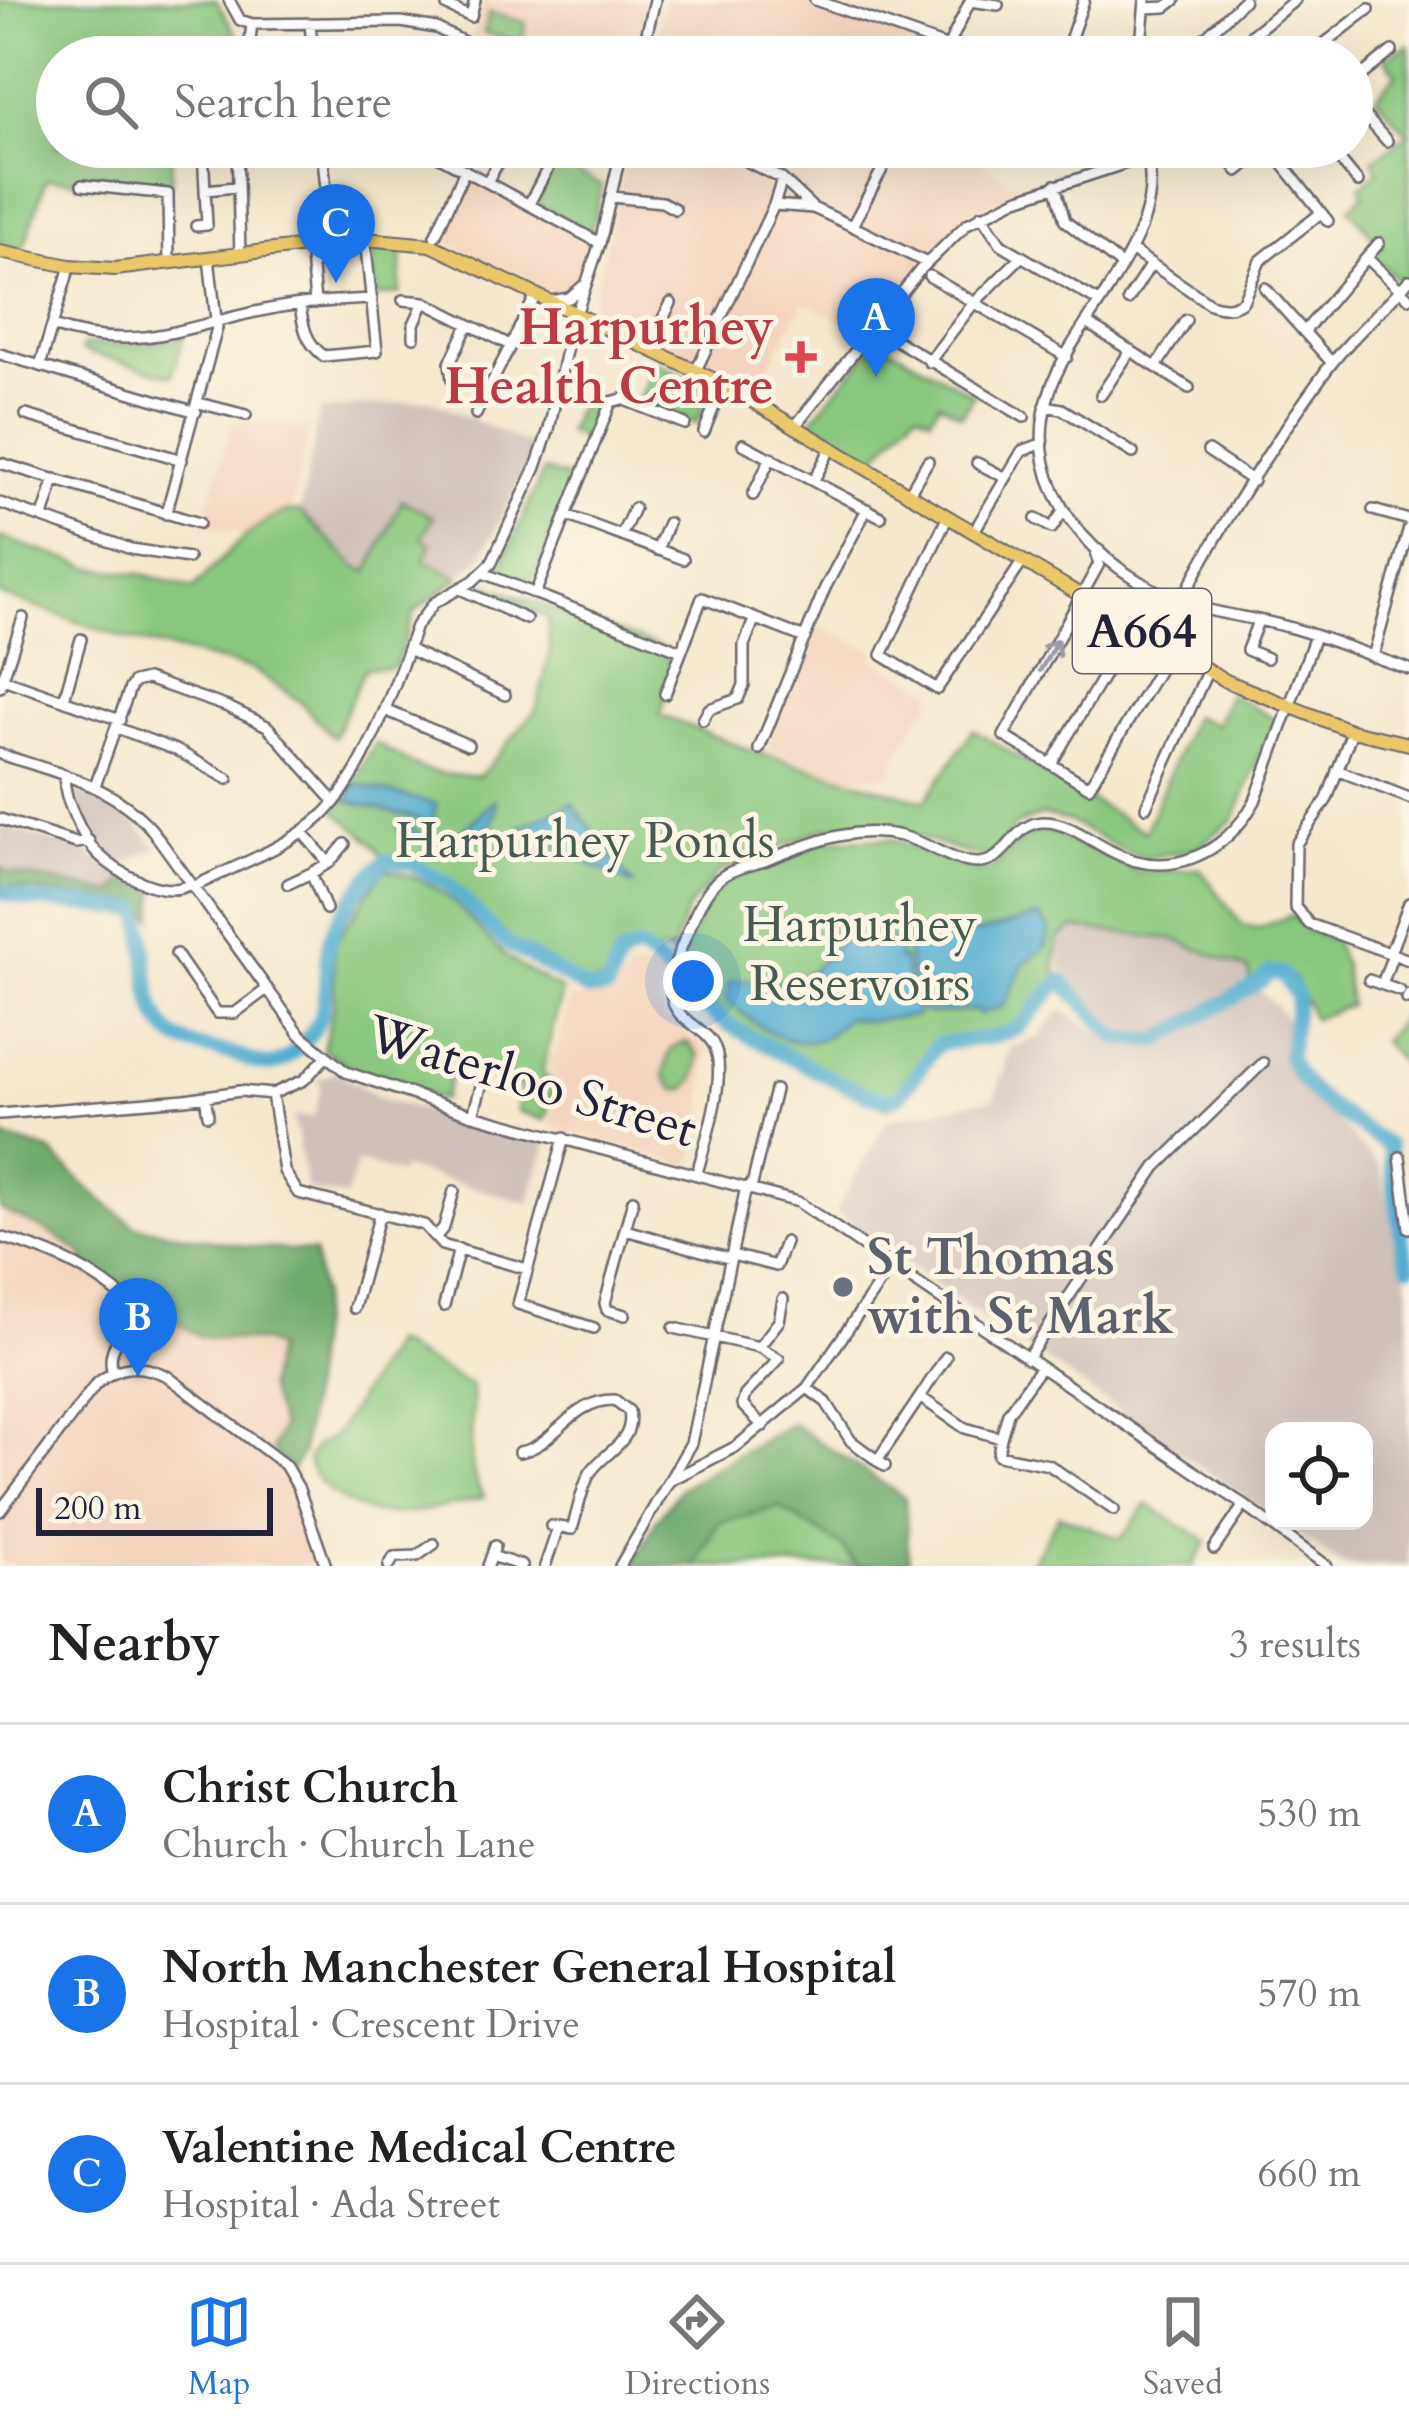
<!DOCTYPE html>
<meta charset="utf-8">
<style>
body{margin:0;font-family:Cardo,serif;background:#f6f6f6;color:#222}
.controls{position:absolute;right:36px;bottom:36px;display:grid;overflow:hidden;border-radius:24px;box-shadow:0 12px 48px #0002}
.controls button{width:108px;height:108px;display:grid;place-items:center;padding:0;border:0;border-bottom:3px solid #e0e0e0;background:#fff;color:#222;font:60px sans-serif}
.scale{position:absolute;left:36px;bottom:30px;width:237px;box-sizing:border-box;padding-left:12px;border:6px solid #22223b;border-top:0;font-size:33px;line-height:42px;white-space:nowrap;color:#22223b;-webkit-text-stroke:9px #fcf5e5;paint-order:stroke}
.you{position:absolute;left:693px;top:981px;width:42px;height:42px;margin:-30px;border:9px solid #fff;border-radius:50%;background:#1a73e8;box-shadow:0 0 0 18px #1a73e833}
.badge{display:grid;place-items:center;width:78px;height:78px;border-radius:50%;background:#1a73e8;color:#fff;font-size:39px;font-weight:700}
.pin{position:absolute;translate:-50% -99px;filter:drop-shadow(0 3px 6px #0008)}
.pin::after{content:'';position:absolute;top:63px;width:42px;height:36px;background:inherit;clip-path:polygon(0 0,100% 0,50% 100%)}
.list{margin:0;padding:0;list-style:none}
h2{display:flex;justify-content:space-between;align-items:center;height:156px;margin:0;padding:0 48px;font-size:51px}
h2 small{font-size:39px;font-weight:400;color:#767676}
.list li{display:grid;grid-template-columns:78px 1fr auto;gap:36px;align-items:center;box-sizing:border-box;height:180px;padding:0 48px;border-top:3px solid #e0e0e0}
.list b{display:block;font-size:45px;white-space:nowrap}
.list p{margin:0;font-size:39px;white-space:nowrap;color:#767676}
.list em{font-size:39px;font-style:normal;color:#767676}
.icon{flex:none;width:66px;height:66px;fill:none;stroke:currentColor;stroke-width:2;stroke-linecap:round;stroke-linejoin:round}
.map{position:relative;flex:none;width:1409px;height:1566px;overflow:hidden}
.search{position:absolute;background:#fff;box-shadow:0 12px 48px #0002;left:36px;right:36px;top:36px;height:132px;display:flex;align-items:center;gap:30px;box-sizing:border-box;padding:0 42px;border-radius:66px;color:#767676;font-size:45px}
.sheet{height:696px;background:#fff}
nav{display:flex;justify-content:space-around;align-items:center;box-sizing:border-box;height:168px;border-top:3px solid #e0e0e0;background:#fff;font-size:33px;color:#767676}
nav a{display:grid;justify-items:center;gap:6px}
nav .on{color:#1a73e8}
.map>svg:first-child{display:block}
</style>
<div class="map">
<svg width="1409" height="1566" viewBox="0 0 1409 1566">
<rect width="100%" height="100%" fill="#fcf5e5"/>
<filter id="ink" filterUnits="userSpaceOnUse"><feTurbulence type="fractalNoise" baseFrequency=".00833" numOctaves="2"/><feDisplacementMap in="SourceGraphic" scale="24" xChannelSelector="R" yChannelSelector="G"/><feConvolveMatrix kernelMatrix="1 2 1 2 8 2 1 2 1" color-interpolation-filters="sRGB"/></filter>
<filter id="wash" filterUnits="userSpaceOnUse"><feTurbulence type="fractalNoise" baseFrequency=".004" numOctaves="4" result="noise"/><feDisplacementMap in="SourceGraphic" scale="48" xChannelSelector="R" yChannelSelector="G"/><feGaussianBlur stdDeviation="2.7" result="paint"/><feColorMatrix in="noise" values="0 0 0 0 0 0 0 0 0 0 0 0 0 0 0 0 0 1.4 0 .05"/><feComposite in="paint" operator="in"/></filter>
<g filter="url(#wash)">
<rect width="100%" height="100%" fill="#f5e8ce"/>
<path fill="#f3d4be" d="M482,0H648L634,57H506L471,39Z
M665,0H800L958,57H651Z
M630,147H992L983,166L1030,191L971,211L864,332L804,302L755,392L591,310Z
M469,180L590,244L573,289L553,294L441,240Z
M234,421L309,429L291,510L245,535L203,524Z
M818,627L874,650V660L934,692L927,711L923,710L898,754L890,776H843L767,749Z
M654,967L662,975L659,1005L666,1018L707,1049L703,1111L692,1166L550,1126L561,1084L548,1071L549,1056L557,1049L569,998L609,997L629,971Z
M0,1199L277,1335L275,1419L291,1453L320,1566H0Z"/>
<path fill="#cfc0ba" d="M430,400L537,448L480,559L459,578L424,560L421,539L402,501L368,572L355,566L300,512L320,410Z
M71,789L113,806L136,823L157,848L123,863L101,851Z
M0,826L84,851L126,878L115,894L9,873L0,867Z
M1073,928L1172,939L1249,970L1250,981L1160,1037L1121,1035L1059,966L1061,938Z
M1259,988L1288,1020L1287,1068L1380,1167L1409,1289V1565L1344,1566L1280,1521H1364V1431H1274V1517L962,1303L836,1211L888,1119L995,1098L1011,1047L1038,1037L1061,1010L1116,1043L1159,1046L1172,1042L1194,1022Z
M336,1072L382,1099L547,1143L529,1203L402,1168L400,1174L357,1162L346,1197L307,1189L293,1116L314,1117L321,1086L317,1081Z"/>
<path fill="#88c77d" stroke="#55745c" stroke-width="3" d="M0,0H216L238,38L236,57H57V147H172L171,184L46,179L23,250L0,246Z
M489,13L526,23L521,43L484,33Z
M1409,44V272L1400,283L1373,255L1382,247L1349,209L1364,194L1360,187L1379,171L1373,160L1408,134L1376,97L1396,74L1385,58Z
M557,162L602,186L591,232L536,203Z
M383,247L402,249L400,293L376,297L371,248Z
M184,337L172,376L81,351L83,345L148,344Z
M878,340L974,395L961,415L939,402L931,417L916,411L873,460L809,423Z
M654,361L711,388L696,424L639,400Z
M583,394L601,401L585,440L567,433Z
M544,470L576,481L529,587L503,574L500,568Z
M402,500L433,517L422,538L431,544L424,560L459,578L415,611L396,665L391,668H365L334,738L298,700L252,669L125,638L0,595V537L93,568L146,575L193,589C216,566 266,505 300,512L355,566L368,572Z
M487,585L678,654L660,715L752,751L925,801L973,730L1145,832L1193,716L1216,725L1229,694L1275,719L1234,819L1196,849L1146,858L1124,851L1068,821L1042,815L1016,825L992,856L970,855L895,829L862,824L828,827L718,873L687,910L671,955L664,951L629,958L607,981L590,984L509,941L449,879L411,859L382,856L373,843L336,811L376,743C418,769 430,777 480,776L536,710L550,653L547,617L476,591Z
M1042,828L1140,872L1200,869L1242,925L1259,928L1292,915L1306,930L1333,939L1344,965L1349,1005L1313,1019L1294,977L1250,981L1249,970L1173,939L1074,928L1059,938L1055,968L1060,977L1016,1026L995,1033L938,1041L899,1090L885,1096L841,1081L798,1054L760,1041L717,1009L680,961L703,908L724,882L786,860L825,840L892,839L978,872L994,868L1023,837Z
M384,870C444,878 459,910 498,949C515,966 542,978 562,991L542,1072L556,1086L545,1120L517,1111L520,1086L454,1065L443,1100L367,1079L323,1049L334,1003V944Z
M1409,1009V1071L1382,1041Z
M687,1042L699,1056L695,1079L686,1089H674L664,1075C668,1059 667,1044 687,1042Z
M393,1343L471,1386C477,1423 461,1465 484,1497C462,1504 401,1517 380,1514C351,1509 313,1487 308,1459L315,1447L335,1435Z
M1147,1504L1207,1542L1193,1566H1030L1059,1515L1121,1539Z
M779,1507L842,1546L857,1566H695L718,1523Z"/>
<path fill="#6eac6c" stroke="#486754" stroke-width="3" d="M0,867L9,873L114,893L126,878L156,892L153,919L142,905L0,886Z
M0,1136L50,1151L96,1196L135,1226L250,1247L314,1252L321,1295L302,1454L292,1470L272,1450L281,1427L267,1387L275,1348L262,1342L201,1337L81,1267L84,1255L49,1232L0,1209Z
M791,1423L905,1498L909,1566H857L842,1546L779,1507L718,1523L695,1566H633L657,1519L682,1487Z"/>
<path fill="#52add0" stroke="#3a6886" stroke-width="3" d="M356,784L436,804L432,823L346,800Z
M495,800C503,835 453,851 424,842C415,840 406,834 398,829L400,823C411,826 418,833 428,837C458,849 479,812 495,800Z
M572,803L634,886L518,828Z
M1039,916L1050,929L1046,947L1023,964L1004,1006L979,1014L976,1010L931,1014L920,1010L907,953L909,943L982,932Z
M870,932L902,941L899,959L904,960L917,1016L868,1021L847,1018C840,1023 832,1033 825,1037C791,1055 750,1021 727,1000L729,982C754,976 784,989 806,974C838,953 824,940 870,932Z
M657,954L701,1000L696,1009L651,963Z"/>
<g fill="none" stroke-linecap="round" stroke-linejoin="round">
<path stroke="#52add0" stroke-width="15" d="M0,892L31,900L139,910C153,950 136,1024 186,1043C203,1049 222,1050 239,1056C265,1067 273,1071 295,1051C336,1014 320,990 329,943C333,922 369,873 386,861L410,863L447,883L506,943L588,990L607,989L620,956L639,949L666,969
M687,991C720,1026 759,1040 800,1062C831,1079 853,1090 887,1101L900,1096L938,1044L994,1037L1018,1029L1061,980L1117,1038L1157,1041L1260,982L1270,972L1283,975L1297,996L1289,1056C1302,1097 1355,1122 1389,1146L1403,1249L1409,1266"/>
</g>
</g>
<g filter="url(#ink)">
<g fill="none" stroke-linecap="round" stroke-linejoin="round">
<defs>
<path id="minor" d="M229,0L240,20L252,24
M815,0L977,57
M1084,0L1069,43L1110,57
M447,6L471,17L475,0
M1145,8L1166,7L1175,0
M310,23L313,57
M252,24L401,22L436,28L494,57
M948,47L970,1L998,5
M1189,53L1244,0
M248,57L252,24
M448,57L457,39
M641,57L655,0
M1140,57L1145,0
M1224,57L1295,0
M1307,57L1369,9
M1352,83L1392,51
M1352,101L1387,141
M237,147L240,254
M322,147L326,189
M421,147L600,243
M718,147L782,179L813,208
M1145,147C1162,203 1135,245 1107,291C1087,323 1060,357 1049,394C1018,490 1097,570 1182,602C1216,615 1253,617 1288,627C1329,638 1369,656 1409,669
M1269,147L1328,221
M1329,147L1358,182
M203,150L205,190
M1228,159L1238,171L1268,147
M487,182L507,147
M82,185L168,194L169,263
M1055,185L1065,221L1122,266
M612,197L662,202L675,209
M529,204L551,162
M774,205L813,208L852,226L894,147
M981,215L1001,244L1099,302
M196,226L207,225L205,190L236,187
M852,226L927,263
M435,236L465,170
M310,244L315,303
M1131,250L1210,304C1222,308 1232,309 1243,301L1260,261L1321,213
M1367,258L1409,298
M929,276L1067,357
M1265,288L1332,363
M403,300L424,302
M1128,300L1151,264
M551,301L569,298L583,286
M300,305C303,327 306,343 324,356L377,351L365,239
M1087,323L1189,388
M52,326C138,355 186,325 270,309C303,302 338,301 372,299
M876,328L1024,417
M1304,332L1379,243
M414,337V324L424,302L510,345
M649,346L671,303
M0,354L196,412
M929,362L973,304L1021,257
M699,364L774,205L782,179
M40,366L70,266
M1156,367L1186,320
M452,380L450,363L468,325
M1101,395L1131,350
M199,403L246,415
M1045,406L1062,409L1133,453
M476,414L535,297
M26,415L182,460
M796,425L920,270L967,224L1017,199L1148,156
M704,432L723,384
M743,444L881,517
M1208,451L1253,481
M0,463L199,523
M977,463L1006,478
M814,480L831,448
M753,495L771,457
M908,495L928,461
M0,503L131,549L188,558
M1373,510L1409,520
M166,514L217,328L209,258
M566,515L683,559
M43,516L55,479
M947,518L882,655L937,689L1023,561
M1036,519L1052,528L1062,513
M973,533L1022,451L1041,444
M621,536L634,508
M657,550L668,523
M1099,550L1096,555L1099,564L1004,736L1089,787L1172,648
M483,573L681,651
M460,589L526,619
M535,594L611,402L622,399L685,424
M1258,621L1247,650L1267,658
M1161,642C1206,547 1266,453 1328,368C1352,336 1383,310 1409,280
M408,649L505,695
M1373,657L1409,528
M3,679L120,720
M0,687L23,618
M665,694L702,598L805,638
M64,699L81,639
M385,710L468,745
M703,720L709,709L738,699L744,685V645L754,620
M117,728L176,750L228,779
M1352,731L1327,799L1296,844L1295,907L1309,924L1409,960
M759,749L825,588L867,509
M0,754C57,773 113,784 153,831L300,1034L346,1072L473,1115L798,1202L1244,1505L1327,1566
M1051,764L1133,626
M1337,770L1409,798
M65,775C61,795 83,838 97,853C117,873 165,900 190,884
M95,786L130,688L134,682L147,679L228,707L267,726L334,801
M1146,807L1207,672
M0,819L76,843L89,841
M302,832L329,863L311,873L326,909
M329,863L345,844
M288,884L311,873
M193,887C232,867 281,850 315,822C362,785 396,682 416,626L434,603L473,581L491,564L536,467L549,429L570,332L600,243L622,147
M1390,953L1409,903
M176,954L217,1013H235L267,989
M1369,980L1400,991
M1382,984L1393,954
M1407,999L1409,995
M272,1094L284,1171L298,1193L424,1225L442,1245L527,1269
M205,1096L208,1115
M0,1114L185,1099L240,1091L272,1094L304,1080L326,1057
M473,1115L482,1083
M564,1138L518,1304L594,1328
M1400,1157L1409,1228
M697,1173C705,1143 727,1078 715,1048C710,1035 694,1026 683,1017C656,994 682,946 694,917C700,904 708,888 719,879C729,870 747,866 761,862C808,845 849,824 901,836C926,841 952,863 978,863C1008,863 1013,821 1045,822C1067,822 1091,841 1111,851C1169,882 1225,854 1255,801L1315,636
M751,1189L775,1090
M625,1230L731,1259
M0,1237C45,1249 94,1270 129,1303C136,1329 105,1340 112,1370
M436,1237L444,1227L454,1191
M732,1255L776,1266L785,1242
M444,1306L459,1249
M354,1308L380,1213
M625,1315L607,1310L605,1303L633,1200
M674,1328L759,1347L779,1359L745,1395L742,1405L763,1426
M759,1347L779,1321L783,1299
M1027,1359L1156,1167L1263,1063
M807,1388L826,1402L851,1441L885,1466
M920,1397L946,1357
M1001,1438L998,1455L1049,1465L1114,1510
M519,1452C555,1447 570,1399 615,1400L629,1411C635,1444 604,1451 590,1473C581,1489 578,1511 572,1529L551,1526
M877,1461L920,1397L965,1428L1001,1438L1008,1413L1040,1368
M671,1480L737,1446L807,1388L891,1267
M0,1511L96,1384C120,1364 139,1363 167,1376L285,1465L298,1487L326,1566
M1214,1549L1244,1505
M492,1556L522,1566
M389,1566L394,1557L417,1556L434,1544
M488,1566L495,1546
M545,1566L558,1528
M620,1566L691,1443L746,1187"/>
<path id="major" d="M0,252L70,266L115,269L365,239L431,245L723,384L1226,681L1352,731L1409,744"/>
</defs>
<use href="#minor" stroke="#6c676e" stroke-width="14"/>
<use href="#major" stroke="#6c676e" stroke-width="16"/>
<use href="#minor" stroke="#fff" stroke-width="9"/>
<use href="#major" stroke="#eac769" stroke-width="12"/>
</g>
<defs><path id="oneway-shaft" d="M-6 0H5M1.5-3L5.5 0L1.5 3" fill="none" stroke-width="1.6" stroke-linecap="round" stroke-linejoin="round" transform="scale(3)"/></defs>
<use stroke="#9c9ca7" href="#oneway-shaft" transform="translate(1049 655) rotate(-60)"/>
</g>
<path fill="#e0444e" stroke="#fcf5e5" stroke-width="4.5" d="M795 339h12v12h12v12h-12v12h-12v-12h-12v-12h12z"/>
<circle fill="#6b7280" stroke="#fcf5e5" stroke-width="4.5" cx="843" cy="1287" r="12"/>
<g text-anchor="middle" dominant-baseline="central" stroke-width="10" stroke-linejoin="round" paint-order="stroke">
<rect fill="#fcf5e5" stroke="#63616e" stroke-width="3" x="1073" y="589" width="138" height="84" rx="9"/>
<g font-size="48" font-weight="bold" fill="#22223b">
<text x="1142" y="631">A664</text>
</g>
<g font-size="51" font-weight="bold" fill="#be3a42" stroke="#fcf5e5" text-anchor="end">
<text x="774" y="328">Harpurhey<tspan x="774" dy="59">Health Centre</tspan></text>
</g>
<g font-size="51" fill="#465c52" stroke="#fcf5e5">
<text x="585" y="841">Harpurhey Ponds</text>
<text x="860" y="925">Harpurhey<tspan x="860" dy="59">Reservoirs</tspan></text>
</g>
<g font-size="51" fill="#22223b" stroke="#fcf5e5">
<text transform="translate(532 1082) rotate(17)">Waterloo Street</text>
</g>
<g font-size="51" font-weight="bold" fill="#5b616d" stroke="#fcf5e5" text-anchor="start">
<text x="867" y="1258">St Thomas<tspan x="867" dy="59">with St Mark</tspan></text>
</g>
</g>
</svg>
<div class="controls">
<button><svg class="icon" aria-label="locate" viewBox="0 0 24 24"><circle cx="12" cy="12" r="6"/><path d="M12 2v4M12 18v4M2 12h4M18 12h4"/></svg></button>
</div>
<div class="scale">200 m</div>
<div class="you"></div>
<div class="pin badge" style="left:876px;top:377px">A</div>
<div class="pin badge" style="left:138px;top:1377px">B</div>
<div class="pin badge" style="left:336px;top:283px">C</div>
<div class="search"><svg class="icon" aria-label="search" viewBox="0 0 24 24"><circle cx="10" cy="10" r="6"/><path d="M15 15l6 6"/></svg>Search here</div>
</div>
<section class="sheet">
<h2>Nearby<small>3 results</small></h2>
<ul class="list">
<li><span class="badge">A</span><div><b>Christ Church</b><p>Church · Church Lane</p></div><em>530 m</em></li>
<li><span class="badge">B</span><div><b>North Manchester General Hospital</b><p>Hospital · Crescent Drive</p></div><em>570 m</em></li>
<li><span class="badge">C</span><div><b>Valentine Medical Centre</b><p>Hospital · Ada Street</p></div><em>660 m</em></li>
</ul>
</section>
<nav>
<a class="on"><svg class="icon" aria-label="map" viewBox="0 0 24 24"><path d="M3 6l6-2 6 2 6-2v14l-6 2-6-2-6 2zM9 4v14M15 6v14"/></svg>Map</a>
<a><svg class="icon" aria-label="directions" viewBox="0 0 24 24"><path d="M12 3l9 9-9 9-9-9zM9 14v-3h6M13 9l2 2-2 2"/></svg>Directions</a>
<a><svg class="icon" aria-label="saved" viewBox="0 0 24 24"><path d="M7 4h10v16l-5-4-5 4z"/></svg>Saved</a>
</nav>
